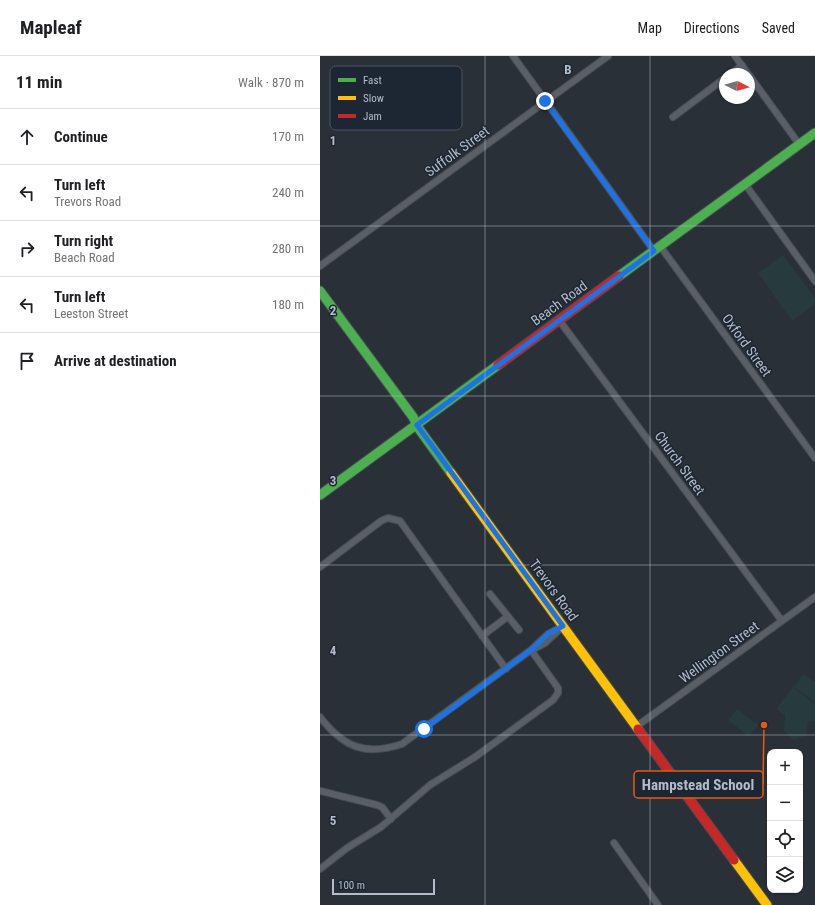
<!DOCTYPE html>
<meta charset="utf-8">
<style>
body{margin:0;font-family:"Roboto Condensed",sans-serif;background:#f6f6f6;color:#202124}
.controls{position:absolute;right:12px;bottom:12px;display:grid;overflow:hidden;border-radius:8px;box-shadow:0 1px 3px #0004}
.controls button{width:36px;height:36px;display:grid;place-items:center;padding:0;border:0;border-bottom:1px solid #e0e0e0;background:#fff;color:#202124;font:20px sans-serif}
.compass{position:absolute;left:399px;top:12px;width:36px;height:36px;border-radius:50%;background:#fff;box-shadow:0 1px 3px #0004;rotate:96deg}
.scale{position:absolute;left:12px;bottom:10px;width:103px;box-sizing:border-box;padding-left:4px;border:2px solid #b4bcc9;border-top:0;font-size:11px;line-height:14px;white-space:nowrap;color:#b4bcc9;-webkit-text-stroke:3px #1d2633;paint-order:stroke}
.stop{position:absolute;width:12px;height:12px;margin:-9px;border:3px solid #1a73e8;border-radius:50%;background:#fff}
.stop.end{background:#1a73e8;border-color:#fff;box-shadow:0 1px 4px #0008}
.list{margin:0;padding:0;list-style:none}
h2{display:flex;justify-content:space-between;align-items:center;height:52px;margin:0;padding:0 16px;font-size:17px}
h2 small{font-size:13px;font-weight:400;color:#757577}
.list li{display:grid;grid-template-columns:26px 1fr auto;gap:12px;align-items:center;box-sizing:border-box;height:56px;padding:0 16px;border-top:1px solid #e0e0e0}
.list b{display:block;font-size:15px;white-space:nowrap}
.list p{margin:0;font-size:13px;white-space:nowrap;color:#757577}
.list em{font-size:13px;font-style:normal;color:#757577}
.icon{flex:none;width:22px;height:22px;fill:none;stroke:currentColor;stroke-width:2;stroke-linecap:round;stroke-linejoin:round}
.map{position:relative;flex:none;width:495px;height:849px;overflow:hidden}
header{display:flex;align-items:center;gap:24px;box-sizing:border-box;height:56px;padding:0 20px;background:#fff;border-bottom:1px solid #e0e0e0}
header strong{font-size:19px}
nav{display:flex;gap:22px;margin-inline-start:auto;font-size:14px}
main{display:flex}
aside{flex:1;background:#fff}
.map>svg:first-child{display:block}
</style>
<header>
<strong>Mapleaf</strong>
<nav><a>Map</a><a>Directions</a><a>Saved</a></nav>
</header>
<main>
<aside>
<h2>11 min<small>Walk · 870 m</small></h2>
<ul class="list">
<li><svg class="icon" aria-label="ahead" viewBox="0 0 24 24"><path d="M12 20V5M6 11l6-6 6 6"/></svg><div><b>Continue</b></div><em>170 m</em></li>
<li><svg class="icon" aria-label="left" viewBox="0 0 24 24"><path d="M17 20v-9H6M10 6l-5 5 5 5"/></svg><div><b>Turn left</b><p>Trevors Road</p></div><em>240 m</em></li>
<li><svg class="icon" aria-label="right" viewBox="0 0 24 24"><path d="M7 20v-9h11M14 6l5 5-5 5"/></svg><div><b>Turn right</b><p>Beach Road</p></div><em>280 m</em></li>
<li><svg class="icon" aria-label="left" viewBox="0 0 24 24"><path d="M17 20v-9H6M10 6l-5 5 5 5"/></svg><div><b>Turn left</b><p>Leeston Street</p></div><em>180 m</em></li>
<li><svg class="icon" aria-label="arrive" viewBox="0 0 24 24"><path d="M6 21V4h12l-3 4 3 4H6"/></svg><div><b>Arrive at destination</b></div></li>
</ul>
</aside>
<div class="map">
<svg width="495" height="849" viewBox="0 0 495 849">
<rect width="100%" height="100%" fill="#2a3038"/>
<path fill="#273a3e" d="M463,199L495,242V248L472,265L438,217Z
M483,618L495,626V646L474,631Z
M473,631L495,648V666L488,665L486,679L474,684L464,675L465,659L456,653Z
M417,653L438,669L429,681L408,664Z"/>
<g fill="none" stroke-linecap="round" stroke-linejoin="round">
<defs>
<path id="street" d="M193,0L334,195
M415,0L428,18
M411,18L422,9
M429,19L479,88
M353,61L405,22
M425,128L495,225
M340,190L495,402
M0,210L288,0
M239,264L462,565
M0,511L61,465L68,462L80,465L186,613
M170,538L199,574
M162,580L187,561
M214,593L225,587L240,573
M0,661C24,692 46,700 82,688L211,594L228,578L243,570
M317,670L495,541
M0,735L57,749L62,751L71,763
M294,787L338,849
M0,813L27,792L61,771L110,729L155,701L233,644L238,637V632L211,594"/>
<path id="fast" d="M299,220L495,77
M0,235L93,361L99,373L131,417
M0,439L178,309"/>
<path id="slow" d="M131,417L318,673
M414,804L447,849"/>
<path id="jam" d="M178,309L299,220
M318,673L414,804"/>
</defs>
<use href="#street" stroke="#484c53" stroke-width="8"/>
<use href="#fast" stroke="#484c53" stroke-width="11"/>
<use href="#slow" stroke="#484c53" stroke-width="11"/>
<use href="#jam" stroke="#484c53" stroke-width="11"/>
<use href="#street" stroke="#5a5e66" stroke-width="6"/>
<use href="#fast" stroke="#4caf50" stroke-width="9"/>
<use href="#slow" stroke="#ffc107" stroke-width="9"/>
<use href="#jam" stroke="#c62828" stroke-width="9"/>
</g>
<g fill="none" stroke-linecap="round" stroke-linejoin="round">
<path stroke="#1a73e8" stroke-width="5" d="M104,673L211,594L228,578L243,570L97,369L334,195L225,45"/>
</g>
<path fill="none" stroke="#b4bcc9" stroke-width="1" stroke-opacity="0.55" d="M165,0V849M330,0V849M0,170H495M0,340H495M0,509H495M0,679H495"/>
<g text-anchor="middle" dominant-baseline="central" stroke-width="3" stroke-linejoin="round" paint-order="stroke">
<g font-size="14" fill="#b4bcc9" stroke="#1d2633">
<text transform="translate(137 95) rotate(-36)">Suffolk Street</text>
<text transform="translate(239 247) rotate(-36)">Beach Road</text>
<text transform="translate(427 289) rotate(54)">Oxford Street</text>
<text transform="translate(360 407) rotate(54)">Church Street</text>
<text transform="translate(234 534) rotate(54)">Trevors Road</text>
<text transform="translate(399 596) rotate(-36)">Wellington Street</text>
</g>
</g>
<rect x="10" y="10" width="132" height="64" rx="6" fill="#1d2633" stroke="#4a5360" stroke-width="1"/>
<rect x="18" y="22" width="18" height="4" fill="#4caf50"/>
<rect x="18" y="40" width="18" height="4" fill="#ffc107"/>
<rect x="18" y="58" width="18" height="4" fill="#c62828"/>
<g font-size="11" fill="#b4bcc9">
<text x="43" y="28">Fast</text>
<text x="43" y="46">Slow</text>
<text x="43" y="64">Jam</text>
</g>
<g font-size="13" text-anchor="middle" font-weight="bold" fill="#b4bcc9" stroke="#1d2633" stroke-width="3" stroke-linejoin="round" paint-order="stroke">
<text x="248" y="18">B</text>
<text x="13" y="89">1</text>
<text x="13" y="259">2</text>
<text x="13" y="429">3</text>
<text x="13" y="599">4</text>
<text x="13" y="769">5</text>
</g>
<path fill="none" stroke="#e8590c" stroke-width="1.5" d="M444 669L443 728"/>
<circle fill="#e8590c" stroke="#1d2633" stroke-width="1.5" cx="444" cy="669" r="4"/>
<rect fill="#1d2633" stroke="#e8590c" stroke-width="1.5" x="314" y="715" width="129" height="27" rx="4"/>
<g font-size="15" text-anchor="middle" font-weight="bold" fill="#b4bcc9">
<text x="378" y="734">Hampstead School</text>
</g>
</svg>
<div class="controls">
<button>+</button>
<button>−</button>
<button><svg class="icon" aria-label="locate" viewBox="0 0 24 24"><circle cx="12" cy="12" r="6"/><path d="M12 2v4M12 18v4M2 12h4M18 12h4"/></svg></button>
<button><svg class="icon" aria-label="layers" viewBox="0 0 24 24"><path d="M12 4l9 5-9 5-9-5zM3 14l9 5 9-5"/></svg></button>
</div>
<svg class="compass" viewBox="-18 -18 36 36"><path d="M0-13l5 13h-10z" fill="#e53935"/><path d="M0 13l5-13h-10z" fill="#757577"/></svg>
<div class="scale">100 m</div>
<div class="stop" style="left:104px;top:673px"></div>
<div class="stop end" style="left:225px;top:45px"></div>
</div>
</main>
